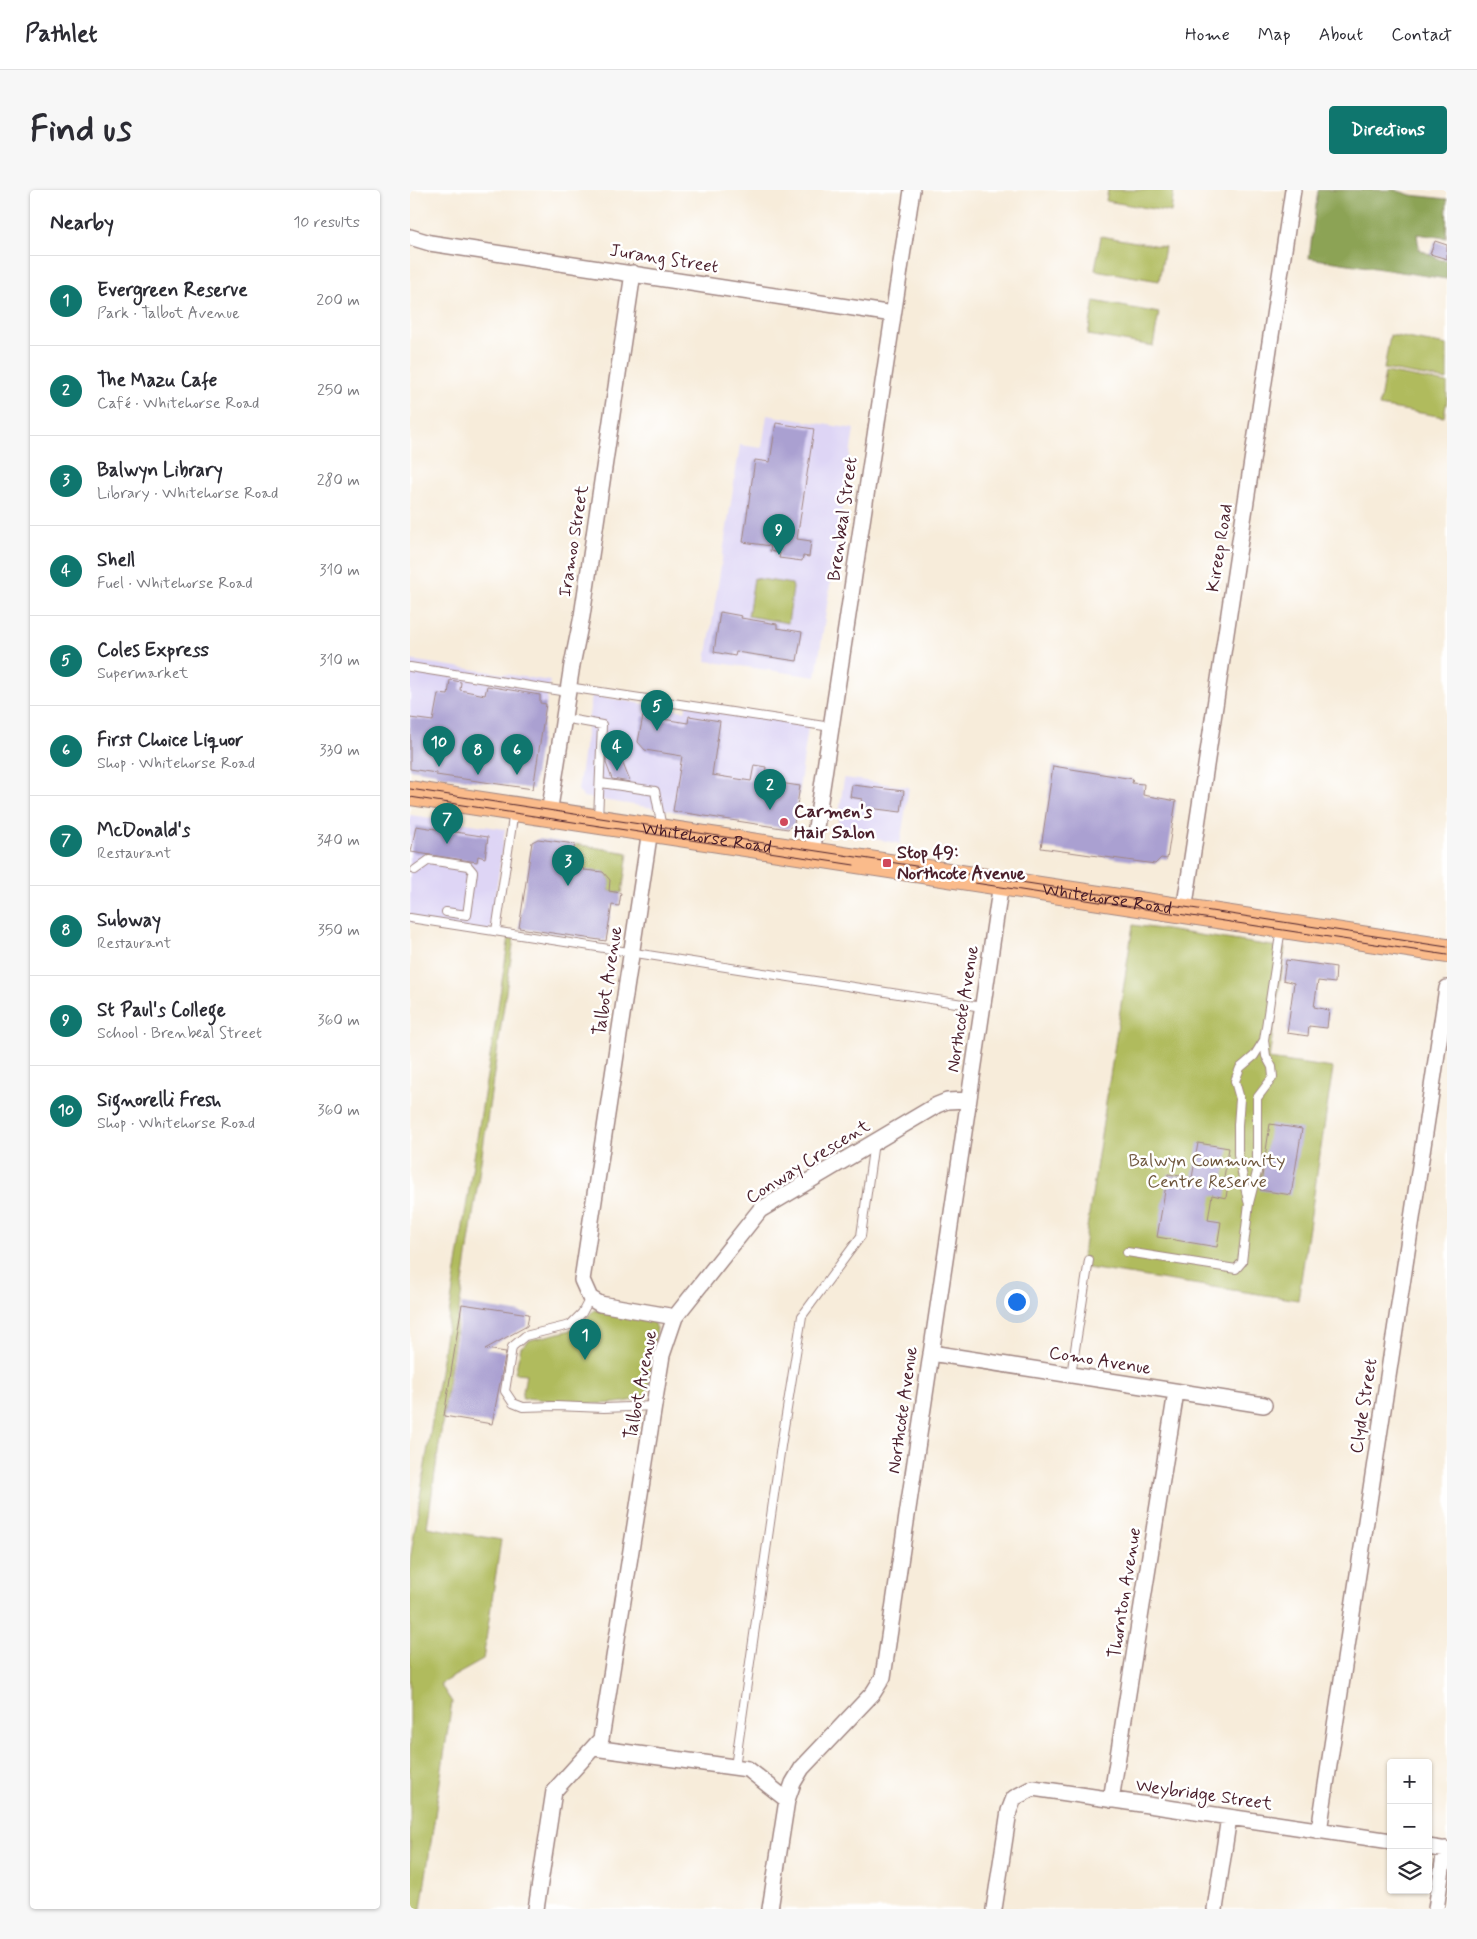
<!DOCTYPE html>
<meta charset="utf-8">
<style>
body{margin:0;font-family:Mynerve,sans-serif;background:#f7f7f7;color:#2b2b33}
.controls{position:absolute;right:15px;bottom:15px;display:grid;overflow:hidden;border-radius:5px;box-shadow:0 1px 4px #0004}
.controls button{width:45px;height:45px;display:grid;place-items:center;padding:0;border:0;border-bottom:1px solid #e1e1e2;background:#fff;color:#2b2b33;font:25px sans-serif}
.you{position:absolute;left:606px;top:1111px;width:18px;height:18px;margin:-12px;border:4px solid #fff;border-radius:50%;background:#1a73e8;box-shadow:0 0 0 8px #1a73e833}
.badge{display:grid;place-items:center;width:32px;height:32px;border-radius:50%;background:#0f766e;color:#fff;font-size:16px;font-weight:700}
.pin{position:absolute;translate:-50% -41px;filter:drop-shadow(0 1px 2px #0008)}
.pin::after{content:'';position:absolute;top:26px;width:18px;height:15px;background:inherit;clip-path:polygon(0 0,100% 0,50% 100%)}
.list{margin:0;padding:0;list-style:none}
h2{display:flex;justify-content:space-between;align-items:center;height:65px;margin:0;padding:0 20px;font-size:21px}
h2 small{font-size:16px;font-weight:400;color:#7c7c81}
.list li{display:grid;grid-template-columns:32px 1fr auto;gap:15px;align-items:center;box-sizing:border-box;height:90px;padding:0 20px;border-top:1px solid #e1e1e2}
.list b{display:block;font-size:19px;white-space:nowrap}
.list p{margin:0;font-size:16px;white-space:nowrap;color:#7c7c81}
.list em{font-size:16px;font-style:normal;color:#7c7c81}
.icon{flex:none;width:28px;height:28px;fill:none;stroke:currentColor;stroke-width:2;stroke-linecap:round;stroke-linejoin:round}
.map{position:relative;flex:none;width:1037px;height:1719px;overflow:hidden;border-radius:5px}
header{display:flex;align-items:center;gap:30px;box-sizing:border-box;height:70px;padding:0 25px;background:#fff;border-bottom:1px solid #e1e1e2}
header strong{font-size:24px}
nav{display:flex;gap:28px;margin-inline-start:auto;font-size:18px}
.intro{display:flex;align-items:center;justify-content:space-between;box-sizing:border-box;height:120px;padding:0 30px}
h1{margin:0;font-size:35px}
.button{padding:12px 22px;border-radius:5px;background:#0f766e;color:#fff;font-size:18px;font-weight:700}
main{display:flex;gap:30px;padding:0 30px}
aside{flex:1;background:#fff;border-radius:5px;box-shadow:0 1px 4px #0004}
.map>svg:first-child{display:block}
</style>
<header>
<strong>Pathlet</strong>
<nav><a>Home</a><a>Map</a><a>About</a><a>Contact</a></nav>
</header>
<div class="intro"><h1>Find us</h1><a class="button">Directions</a></div>
<main>
<aside>
<h2>Nearby<small>10 results</small></h2>
<ul class="list">
<li><span class="badge">1</span><div><b>Evergreen Reserve</b><p>Park · Talbot Avenue</p></div><em>200 m</em></li>
<li><span class="badge">2</span><div><b>The Mazu Cafe</b><p>Café · Whitehorse Road</p></div><em>250 m</em></li>
<li><span class="badge">3</span><div><b>Balwyn Library</b><p>Library · Whitehorse Road</p></div><em>280 m</em></li>
<li><span class="badge">4</span><div><b>Shell</b><p>Fuel · Whitehorse Road</p></div><em>310 m</em></li>
<li><span class="badge">5</span><div><b>Coles Express</b><p>Supermarket</p></div><em>310 m</em></li>
<li><span class="badge">6</span><div><b>First Choice Liquor</b><p>Shop · Whitehorse Road</p></div><em>330 m</em></li>
<li><span class="badge">7</span><div><b>McDonald's</b><p>Restaurant</p></div><em>340 m</em></li>
<li><span class="badge">8</span><div><b>Subway</b><p>Restaurant</p></div><em>350 m</em></li>
<li><span class="badge">9</span><div><b>St Paul's College</b><p>School · Brenbeal Street</p></div><em>360 m</em></li>
<li><span class="badge">10</span><div><b>Signorelli Fresh</b><p>Shop · Whitehorse Road</p></div><em>360 m</em></li>
</ul>
</aside>
<div class="map">
<svg width="1037" height="1719" viewBox="0 0 1037 1719">
<rect width="100%" height="100%" fill="#fff"/>
<filter id="ink" filterUnits="userSpaceOnUse"><feTurbulence type="fractalNoise" baseFrequency=".02" numOctaves="2"/><feDisplacementMap in="SourceGraphic" scale="10" xChannelSelector="R" yChannelSelector="G"/><feConvolveMatrix kernelMatrix="1 2 1 2 8 2 1 2 1" color-interpolation-filters="sRGB"/></filter>
<filter id="wash" filterUnits="userSpaceOnUse"><feTurbulence type="fractalNoise" baseFrequency=".0096" numOctaves="4" result="noise"/><feDisplacementMap in="SourceGraphic" scale="20" xChannelSelector="R" yChannelSelector="G"/><feGaussianBlur stdDeviation="1.12" result="paint"/><feColorMatrix in="noise" values="0 0 0 0 0 0 0 0 0 0 0 0 0 0 0 0 0 1.4 0 .05"/><feComposite in="paint" operator="in"/></filter>
<g filter="url(#wash)">
<rect width="100%" height="100%" fill="#f7ecda"/>
<path fill="#ded5f5" d="M357,225L444,239L406,487L296,471L330,255L352,258Z
M0,470L140,491L123,599L26,585L25,583L0,579Z
M182,505L275,521L277,513L399,531L384,634L378,639L173,607L168,600Z
M434,588L499,597L490,654L435,642L428,633Z
M0,625L95,639L80,744L0,732Z"/>
<path fill="#b0bb5d" stroke="#7d6d44" d="M698,0H764L761,22L696,11Z
M691,46L755,57L749,91L685,80Z
M684,111L749,123L743,156L678,145Z
M980,145L1037,155V190L974,179Z
M975,182L1037,193V209L1034,227L969,216Z
M344,388L382,394L383,398L378,433L338,426Z
M165,654L218,663L212,703L199,701L200,690L194,682L174,680L163,662Z
M723,735L875,758L859,869L923,878L888,1110L671,1077Z
M99,747L104,748L17,1337L91,1350L73,1470L30,1494L42,1512L11,1719H0V1370Z
M184,1120L241,1129L247,1138L237,1206C198,1221 153,1210 112,1208L116,1184L105,1183L111,1157L120,1150L165,1139Z"/>
<path fill="#8ca354" stroke="#6b6140" d="M908,0H985L1001,5L1037,9L1036,48L1007,44L1009,59L1031,70H1037V89L899,68Z"/>
<g id="blocks">
<path fill="#aaa0d1" d="M1025,51L1037,55V69L1020,64Z
M366,233L404,239L387,349L401,351L399,367L393,366L392,371L369,368L370,363L360,361L361,356L333,352L345,270L360,272Z
M310,422L332,426L331,428L367,434V438L392,442L387,471L326,462L325,466L304,462Z
M40,490L51,492L50,500L75,505L77,496L130,505V513L136,514L123,599L26,585V583L0,579V528L23,531L28,504L38,505Z
M233,526L278,533L279,526L310,531L302,585L341,591L344,575L356,577L355,585L364,586L363,592L390,596L384,634L378,639L263,621L272,566L235,560L228,552Z
M208,561L219,589L220,592L202,589L196,573V565Z
M643,576L723,589L722,593L734,594L733,605L766,611L757,669L751,668L745,674L631,658Z
M442,595L494,601L491,622L450,617L452,609L440,607Z
M6,636L78,647L75,668L68,666L67,672L1,662Z
M128,649L165,654L163,662L174,680L193,682L200,690L199,701L211,703L209,716L202,715L196,751L109,738L122,652Z
M876,770L926,777L925,793L908,791L904,817L919,820L917,838L899,836L898,846L877,843L884,793L873,790Z
M860,934L892,939L881,1005L850,1000Z
M788,953L819,958L813,993L818,994L816,1008L802,1005L798,1030L811,1032L807,1057L747,1047L758,984L782,988Z
M52,1114L119,1124L117,1136L75,1159L96,1162L82,1234L34,1226Z"/>
</g>
</g>
<g filter="url(#ink)">
<use href="#blocks" fill-opacity="0" stroke="#a08682" stroke-width="1"/>
<g fill="none" stroke-linecap="round" stroke-linejoin="round">
<defs>
<path id="lane" d="M0,477L157,502
M158,497L421,537
M153,528L192,535L188,629
M191,593L245,601L252,638
M5,680L19,670L58,676L63,682L57,725L36,722
M0,728L572,817
M86,741L104,621
M838,1011L828,964V935L830,909L825,891L830,878L844,866L854,850
M717,1062L826,1079L832,1072L839,1013L847,982V908L863,887L862,877L856,866L854,850L871,738
M180,1108L172,1123L160,1135L115,1146L102,1157L95,1201L103,1213L113,1217L145,1216L194,1218L244,1216
M661,1185L679,1070
M325,1577L371,1256L392,1126L451,1046L464,952"/>
<path id="street" d="M0,47L20,53L483,124
M139,624L162,475L172,426L223,83
M402,664L502,0
M774,721L883,0
M265,1127L350,1020L527,915L537,911L558,910
M521,1163L854,1215
M184,1558L338,1579L377,1610
M701,1610L766,1202
M909,1641L1037,798
M1018,1657L1037,1660
M126,1719L144,1601L191,1549L252,1165L265,1127L190,1114L180,1108L172,1090L240,640
M360,1719L377,1610L383,1593L392,1578L463,1503L473,1487L591,693
M584,1719L599,1621L604,1608L623,1598L981,1651
M805,1719L819,1627
M1026,1719L1035,1659"/>
<g id="primary">
<path id="s1" d="M0,603L1037,761"/>
</g>
</defs>
<use href="#lane" stroke="#a08682" stroke-width="10"/>
<use href="#street" stroke="#a08682" stroke-width="18"/>
<use href="#primary" stroke="#a08682" stroke-width="26"/>
<use href="#lane" stroke="#fff" stroke-width="8"/>
<use href="#street" stroke="#fff" stroke-width="15"/>
<use href="#primary" stroke="#fabb8b" stroke-width="24"/>
<path stroke="#4a1f2b" stroke-width="1" d="M0,599L1037,757
M0,607L444,675
M565,693L1037,765"/>
</g>
</g>
<g fill="#d1495b" stroke="#fff" stroke-width="2">
<circle cx="374" cy="632" r="5"/>
<rect x="472" y="668" width="10" height="10" rx="2.5"/>
</g>
<g text-anchor="middle" dominant-baseline="central" stroke-width="5" stroke-linejoin="round" paint-order="stroke">
<g font-size="18" fill="#4a1f2b" stroke="#fff">
<text transform="translate(254 69) rotate(9)">Jurang Street</text>
<text transform="translate(433 329) rotate(-82)">Brenbeal Street</text>
<text transform="translate(164 351) rotate(-81)">Iramoo Street</text>
<text transform="translate(810 358) rotate(-81)">Kireep Road</text>
<text stroke="none"><textPath href="#s1" startOffset="300">Whitehorse Road</textPath></text>
<text stroke="none"><textPath href="#s1" startOffset="705">Whitehorse Road</textPath></text>
<text transform="translate(198 791) rotate(-81)">Talbot Avenue</text>
<text transform="translate(553 819) rotate(-81)">Northcote Avenue</text>
<text transform="translate(398 972) rotate(-32)">Conway Crescent</text>
<text transform="translate(690 1171) rotate(9)">Como Avenue</text>
<text transform="translate(231 1195) rotate(-79)">Talbot Avenue</text>
<text transform="translate(954 1216) rotate(-81)">Clyde Street</text>
<text transform="translate(493 1220) rotate(-82)">Northcote Avenue</text>
<text transform="translate(715 1403) rotate(-81)">Thornton Avenue</text>
<text transform="translate(794 1605) rotate(8)">Weybridge Street</text>
</g>
<g font-size="18" font-weight="bold" fill="#4a1f2b" stroke="#fff" text-anchor="start">
<text x="384" y="622">Carmen's<tspan x="384" dy="21">Hair Salon</tspan></text>
<text x="487" y="663">Stop 49:<tspan x="487" dy="21">Northcote Avenue</tspan></text>
</g>
<g font-size="18" fill="#6e563c" stroke="#fff">
<text x="797" y="971">Balwyn Community<tspan x="797" dy="21">Centre Reserve</tspan></text>
</g>
</g>
</svg>
<div class="controls">
<button>+</button>
<button>−</button>
<button><svg class="icon" aria-label="layers" viewBox="0 0 24 24"><path d="M12 4l9 5-9 5-9-5zM3 14l9 5 9-5"/></svg></button>
</div>
<div class="you"></div>
<div class="pin badge" style="left:175px;top:1170px">1</div>
<div class="pin badge" style="left:360px;top:620px">2</div>
<div class="pin badge" style="left:158px;top:696px">3</div>
<div class="pin badge" style="left:207px;top:581px">4</div>
<div class="pin badge" style="left:247px;top:541px">5</div>
<div class="pin badge" style="left:107px;top:585px">6</div>
<div class="pin badge" style="left:37px;top:654px">7</div>
<div class="pin badge" style="left:68px;top:585px">8</div>
<div class="pin badge" style="left:369px;top:365px">9</div>
<div class="pin badge" style="left:29px;top:577px">10</div>
</div>
</main>
